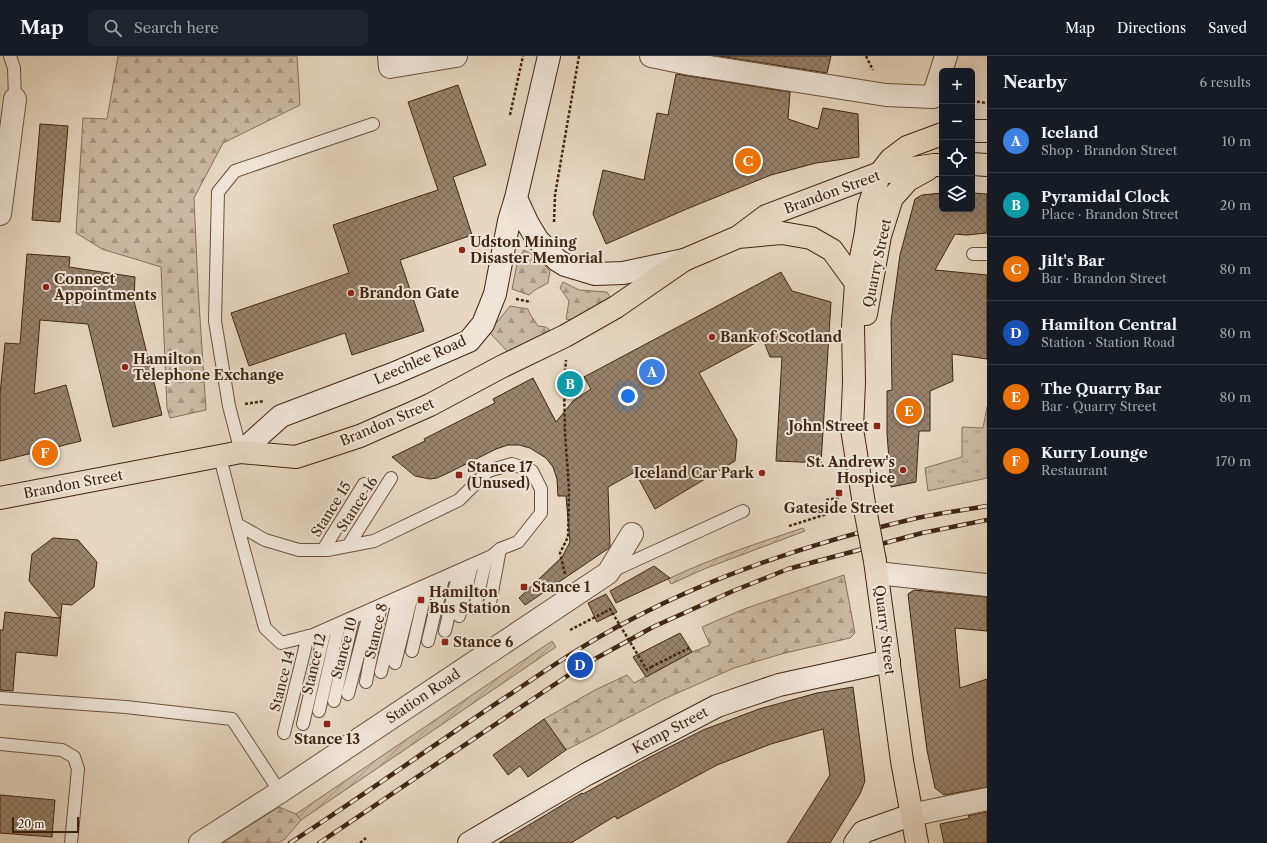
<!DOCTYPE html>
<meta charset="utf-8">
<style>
body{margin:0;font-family:"Libre Caslon Text",serif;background:#20242c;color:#f1f3f6}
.controls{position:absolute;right:12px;top:12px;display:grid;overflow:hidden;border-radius:6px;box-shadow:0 4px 16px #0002}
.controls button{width:36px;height:36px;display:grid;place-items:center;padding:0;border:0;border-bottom:1px solid #363941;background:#171b24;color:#f1f3f6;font:20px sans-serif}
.scale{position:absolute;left:12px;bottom:10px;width:67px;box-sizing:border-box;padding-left:4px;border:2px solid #422510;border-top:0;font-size:11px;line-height:14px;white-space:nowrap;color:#422510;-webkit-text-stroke:3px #efe5d7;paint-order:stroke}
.you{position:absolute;left:628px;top:340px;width:14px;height:14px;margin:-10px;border:3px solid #fff;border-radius:50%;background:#1a73e8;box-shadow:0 0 0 6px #1a73e833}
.badge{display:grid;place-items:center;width:26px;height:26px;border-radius:50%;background:#2563eb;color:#fff;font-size:13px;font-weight:700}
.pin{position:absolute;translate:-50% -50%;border:2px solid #fff;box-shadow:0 1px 4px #0006}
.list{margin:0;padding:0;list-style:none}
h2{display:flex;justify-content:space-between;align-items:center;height:52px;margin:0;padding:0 16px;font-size:17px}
h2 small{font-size:13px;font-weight:400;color:#9ea1a6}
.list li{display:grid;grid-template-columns:26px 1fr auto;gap:12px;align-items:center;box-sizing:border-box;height:64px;padding:0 16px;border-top:1px solid #363941}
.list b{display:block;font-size:15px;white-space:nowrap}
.list p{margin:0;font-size:13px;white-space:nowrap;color:#9ea1a6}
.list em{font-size:13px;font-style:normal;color:#9ea1a6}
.icon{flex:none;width:22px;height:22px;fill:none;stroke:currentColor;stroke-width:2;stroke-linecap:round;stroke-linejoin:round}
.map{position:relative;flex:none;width:987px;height:787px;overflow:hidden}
header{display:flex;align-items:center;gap:24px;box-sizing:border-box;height:56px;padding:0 20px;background:#171b24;border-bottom:1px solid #363941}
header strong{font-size:19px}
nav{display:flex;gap:22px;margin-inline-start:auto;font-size:14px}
.search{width:280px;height:36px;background:#20242c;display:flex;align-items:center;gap:10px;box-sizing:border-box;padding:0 14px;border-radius:6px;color:#9ea1a6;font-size:15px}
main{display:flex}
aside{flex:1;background:#171b24}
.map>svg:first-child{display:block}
</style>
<header>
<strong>Map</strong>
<div class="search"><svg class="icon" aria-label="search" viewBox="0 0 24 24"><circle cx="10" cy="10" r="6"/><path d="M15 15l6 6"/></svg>Search here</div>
<nav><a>Map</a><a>Directions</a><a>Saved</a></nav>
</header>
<main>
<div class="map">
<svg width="987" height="787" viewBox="0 0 987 787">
<defs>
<pattern id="grass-tufts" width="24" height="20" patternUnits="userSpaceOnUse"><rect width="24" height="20" fill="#cbb9a3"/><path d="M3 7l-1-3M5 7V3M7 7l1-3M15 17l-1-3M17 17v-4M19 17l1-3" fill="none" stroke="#a69683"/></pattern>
<pattern id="forest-firs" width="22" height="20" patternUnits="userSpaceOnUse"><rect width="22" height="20" fill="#cbb9a3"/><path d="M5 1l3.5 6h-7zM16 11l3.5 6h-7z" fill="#a69683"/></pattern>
<pattern id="garden-furrows" width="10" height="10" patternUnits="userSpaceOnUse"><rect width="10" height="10" fill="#cbb9a3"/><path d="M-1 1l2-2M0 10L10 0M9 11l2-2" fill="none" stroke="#a69683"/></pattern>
<pattern id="building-cross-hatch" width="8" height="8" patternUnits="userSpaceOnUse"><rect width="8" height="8" fill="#98826c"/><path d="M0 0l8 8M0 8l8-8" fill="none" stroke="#7e6a57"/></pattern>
</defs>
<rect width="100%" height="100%" fill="#e7d7c1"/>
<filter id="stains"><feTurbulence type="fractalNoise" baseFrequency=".005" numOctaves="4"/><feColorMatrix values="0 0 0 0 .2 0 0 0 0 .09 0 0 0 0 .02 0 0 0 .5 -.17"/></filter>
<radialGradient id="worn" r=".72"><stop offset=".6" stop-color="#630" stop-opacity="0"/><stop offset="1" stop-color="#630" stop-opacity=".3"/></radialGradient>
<path fill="url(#grass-tufts)" stroke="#866f5a" d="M987,351V422L928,435L925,412L962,401V371L983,372Z"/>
<path fill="url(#forest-firs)" stroke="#866f5a" d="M118,0H297L300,49L223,87L194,142L198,231L206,354L170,362L167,352L161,211L102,193L76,177L83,62L107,63Z
M524,194L539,203L550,215L548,227L535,234L529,239L512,233L518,203Z
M563,226L579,234L607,236L611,242L571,264L566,263L569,245L560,232Z
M510,250L528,253L530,258L538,270L546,271L550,274L508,296L489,276Z
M844,519L855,577L850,582L785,597L734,612L664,643L566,694L544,663L595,634L627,619L634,627L692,596L710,589L702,571L744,553Z
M279,751L296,758L301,764L285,783L278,787H222Z"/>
<path fill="url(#garden-furrows)" stroke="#866f5a" d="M803,472L805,475L704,513L671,528L668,523C712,502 758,487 803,472Z
M552,585L556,591L301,764L296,758Z"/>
<path fill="url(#building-cross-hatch)" stroke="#422510" d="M719,0H831L827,17Z
M676,18L790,36L788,63L818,73L823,52L858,58L859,101L816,107L771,119L689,152L606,188L593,158L603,114L644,124L657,57L668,59Z
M458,29L486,109L453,121L472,179L400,204L424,275L352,299L345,277L249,310L231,257L349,217L333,169L438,134L408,46Z
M40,68L68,70L60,166L32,164Z
M942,137V153H972V137L987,138V177L966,179L955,178L935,214L987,219V303L952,298L953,325L930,335V375H919L916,426L891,431L887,377V335L892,334L891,265L900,199L915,143L922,139Z
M27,198L70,201L69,211L135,221L134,245L162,359L113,371L88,268L40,264L34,338L66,329L81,385L0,405V338L5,287L20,288Z
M781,216L792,235L831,246L821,407L776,405L782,301H770L763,283L699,317L737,384L735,405L655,453L635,416L608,431L610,490L609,492L525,549L519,542L562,501L570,486L566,440H558L557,423L553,411L546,402L530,392L519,389H508L496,393L446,418L437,422L430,423L415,420L392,401L425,385L424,383L495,347L493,343L533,322L556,366L573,345L591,333L584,321Z
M53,482L78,484L97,506L94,531L72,549L62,548L57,600L16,596L13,635L0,634V574H3L5,556L60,562L29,525L32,498Z
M654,510L670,522L616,547L610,535Z
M914,534L987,541V575L955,572L960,632L987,623V731L944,739L935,732L927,694L919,632L908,538Z
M606,538L617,556L597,566L588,547Z
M680,577L692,596L646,621L633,601Z
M853,631L865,725L860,738L830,787H787L830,719L823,673L771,688L717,709L617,763L615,760L571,787H499L582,737L583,738L648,702L703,674L759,653L817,637Z
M544,663L566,694L528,721L520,710L508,719L493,699Z
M0,739L55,744L52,781L0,777Z
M987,756V787H944L940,768L970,762L968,760Z"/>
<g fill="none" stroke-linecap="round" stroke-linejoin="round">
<defs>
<path id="lane" d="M10,0L14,12L15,43
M973,198H987
M241,396L229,350L215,265L218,136L235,115L373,68
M220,401L237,468L265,572L281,587L313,579L492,500L500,493L518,486L541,457V433L532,415L512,408L488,415L459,444L374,485L327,494H299L265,484L237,468
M348,490L391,422
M323,494L364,428
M612,515L743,455
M490,547L500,493
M475,552L486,503
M459,560L472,509
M445,575L459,515
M428,585L443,522
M412,595L427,529
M395,607L413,535
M381,616L399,541
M366,626L381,549
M348,638L370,554
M0,642L126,651L232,663L280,736
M334,645L353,562
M319,655L339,568
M303,668L325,574
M284,677L308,580
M0,688L62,694L74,701L78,713L71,787"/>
<path id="street" d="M389,0L390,11L456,0
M651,0L690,8L886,39L933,41L946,0
M0,158L15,43
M877,517L987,529
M911,759L987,743
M200,787L280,736L608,517L632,478"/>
<path id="secondary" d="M516,142L528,168L537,183L557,204L565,209L595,218L623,217L684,204
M241,396L281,360L395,317L469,285L483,268L495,238L509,165L516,142L549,0
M469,787L587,718L717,650L779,629L889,605
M855,787L863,776L911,759"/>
<path id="primary" d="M972,75H987
M972,108L987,109
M738,181L782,177L811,182L832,194L856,227
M866,258L880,180L892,142L908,124L928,113
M0,442L241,396L296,401L360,380L430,349L501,311L565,280L616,251L684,204L738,181L766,160L880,117L934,109H942
M864,448L852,373L854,326L853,270L856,227L866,176L869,150L880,117L891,103L907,91L942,78
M875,505L902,705L917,787"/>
</defs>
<use href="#lane" stroke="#6b523c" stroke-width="14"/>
<use href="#street" stroke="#6b523c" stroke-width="24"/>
<use href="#secondary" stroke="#422510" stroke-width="24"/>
<use href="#primary" stroke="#422510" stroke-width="24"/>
<path stroke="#422510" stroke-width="2.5" stroke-dasharray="3 2" stroke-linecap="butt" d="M866,0L873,14
M972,45L987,47
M510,59L523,0
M554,166L555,139L579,0
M516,243L531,246
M245,348L264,345
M789,470L827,458L825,444L840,442
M565,518L560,497L568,481L569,433L565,377L564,328L566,304
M570,574L605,556
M651,611L689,592
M360,787L366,782"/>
<use href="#lane" stroke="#efe5d7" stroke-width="12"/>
<use href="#street" stroke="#efe5d7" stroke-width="22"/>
<use href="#secondary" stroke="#efe5d7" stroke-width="22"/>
<use href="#primary" stroke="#e7d7c1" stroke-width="22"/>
<defs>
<path id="rail" d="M290,787C364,739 435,688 509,639C549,612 589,585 632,563C721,516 819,485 917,462C940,457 964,454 987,450
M319,787L582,610L653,571L733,535L788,513L922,477L987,464"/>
</defs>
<use href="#rail" stroke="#422510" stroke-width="4.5"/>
<use href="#rail" stroke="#efe5d7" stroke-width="3" stroke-dasharray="9" stroke-linecap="butt"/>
<defs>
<path id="primary-bridge" d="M864,448L875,505"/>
</defs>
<use href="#primary-bridge" stroke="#422510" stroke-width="24" stroke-linecap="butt"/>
<path stroke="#422510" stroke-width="2.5" stroke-dasharray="3 2" stroke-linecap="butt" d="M605,556L610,553L647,614L651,611"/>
<use href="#primary-bridge" stroke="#e7d7c1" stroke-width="22"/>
</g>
<g fill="#8f2418" stroke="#efe5d7" stroke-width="1.5">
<circle cx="462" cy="194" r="4"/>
<circle cx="46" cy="231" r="4"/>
<circle cx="351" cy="237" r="4"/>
<circle cx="712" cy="281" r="4"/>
<circle cx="125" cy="311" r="4"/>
<rect x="873" y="366" width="8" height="8" rx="2"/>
<circle cx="903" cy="414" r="4"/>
<circle cx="762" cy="417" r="4"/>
<rect x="455" y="415" width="8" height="8" rx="2"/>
<rect x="835" y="433" width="8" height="8" rx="2"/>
<rect x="520" y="527" width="8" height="8" rx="2"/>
<rect x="417" y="540" width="8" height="8" rx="2"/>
<rect x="441" y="582" width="8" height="8" rx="2"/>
<rect x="323" y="664" width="8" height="8" rx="2"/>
</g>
<g text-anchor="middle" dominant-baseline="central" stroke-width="4" stroke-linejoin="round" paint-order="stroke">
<g font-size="14" fill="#422510" stroke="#efe5d7">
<text transform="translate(832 136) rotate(-20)">Brandon Street</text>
<text transform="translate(877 207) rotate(-78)">Quarry Street</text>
<text transform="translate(420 304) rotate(-24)">Leechlee Road</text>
<text transform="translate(387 366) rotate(-23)">Brandon Street</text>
<text transform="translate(73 428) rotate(-11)">Brandon Street</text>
<text transform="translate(357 448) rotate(-57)">Stance 16</text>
<text transform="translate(331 453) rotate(-58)">Stance 15</text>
<text transform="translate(885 574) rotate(83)">Quarry Street</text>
<text transform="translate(376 575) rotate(-77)">Stance 8</text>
<text transform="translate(344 592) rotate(-75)">Stance 10</text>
<text transform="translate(314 608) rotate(-77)">Stance 12</text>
<text transform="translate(282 625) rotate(-76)">Stance 14</text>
<text transform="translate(423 640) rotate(-34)">Station Road</text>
<text transform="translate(670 674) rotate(-28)">Kemp Street</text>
</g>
<g font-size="14" font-weight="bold" fill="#422510" stroke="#efe5d7" text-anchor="start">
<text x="470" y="186">Udston Mining<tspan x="470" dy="16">Disaster Memorial</tspan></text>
<text x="54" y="223">Connect<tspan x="54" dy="16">Appointments</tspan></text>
<text x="359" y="237">Brandon Gate</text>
<text x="720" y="281">Bank of Scotland</text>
<text x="133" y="303">Hamilton<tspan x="133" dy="16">Telephone Exchange</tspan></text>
<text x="869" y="370" text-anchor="end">John Street</text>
<text x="895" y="406" text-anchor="end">St. Andrew's<tspan x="895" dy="16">Hospice</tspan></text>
<text x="467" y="411">Stance 17<tspan x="467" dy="16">(Unused)</tspan></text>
<text x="754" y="417" text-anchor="end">Iceland Car Park</text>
<text x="839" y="452" text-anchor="middle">Gateside Street</text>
<text x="532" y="531">Stance 1</text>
<text x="429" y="536">Hamilton<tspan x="429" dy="16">Bus Station</tspan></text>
<text x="453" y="586">Stance 6</text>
<text x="327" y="683" text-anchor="middle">Stance 13</text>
</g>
</g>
<rect width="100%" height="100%" filter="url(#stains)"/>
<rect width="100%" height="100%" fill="url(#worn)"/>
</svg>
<div class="controls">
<button>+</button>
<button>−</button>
<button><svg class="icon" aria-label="locate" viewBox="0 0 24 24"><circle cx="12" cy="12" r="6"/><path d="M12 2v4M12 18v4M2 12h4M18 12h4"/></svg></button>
<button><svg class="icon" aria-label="layers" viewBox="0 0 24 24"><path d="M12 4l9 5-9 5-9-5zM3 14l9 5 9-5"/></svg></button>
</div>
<div class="scale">20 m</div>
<div class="you"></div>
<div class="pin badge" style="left:652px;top:316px;background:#3f7fe0">A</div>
<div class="pin badge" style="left:570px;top:328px;background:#0f9aa8">B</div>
<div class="pin badge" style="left:748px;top:105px;background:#e8710a">C</div>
<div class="pin badge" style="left:580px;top:609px;background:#1a4fb4">D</div>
<div class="pin badge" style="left:909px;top:355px;background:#e8710a">E</div>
<div class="pin badge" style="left:45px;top:397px;background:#e8710a">F</div>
</div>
<aside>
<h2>Nearby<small>6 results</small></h2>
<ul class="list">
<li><span class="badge" style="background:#3f7fe0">A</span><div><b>Iceland</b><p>Shop · Brandon Street</p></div><em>10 m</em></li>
<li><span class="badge" style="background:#0f9aa8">B</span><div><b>Pyramidal Clock</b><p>Place · Brandon Street</p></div><em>20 m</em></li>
<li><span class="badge" style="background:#e8710a">C</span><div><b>Jilt's Bar</b><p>Bar · Brandon Street</p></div><em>80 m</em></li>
<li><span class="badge" style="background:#1a4fb4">D</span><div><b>Hamilton Central</b><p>Station · Station Road</p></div><em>80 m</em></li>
<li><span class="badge" style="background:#e8710a">E</span><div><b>The Quarry Bar</b><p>Bar · Quarry Street</p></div><em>80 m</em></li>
<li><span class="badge" style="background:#e8710a">F</span><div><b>Kurry Lounge</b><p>Restaurant</p></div><em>170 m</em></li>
</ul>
</aside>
</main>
